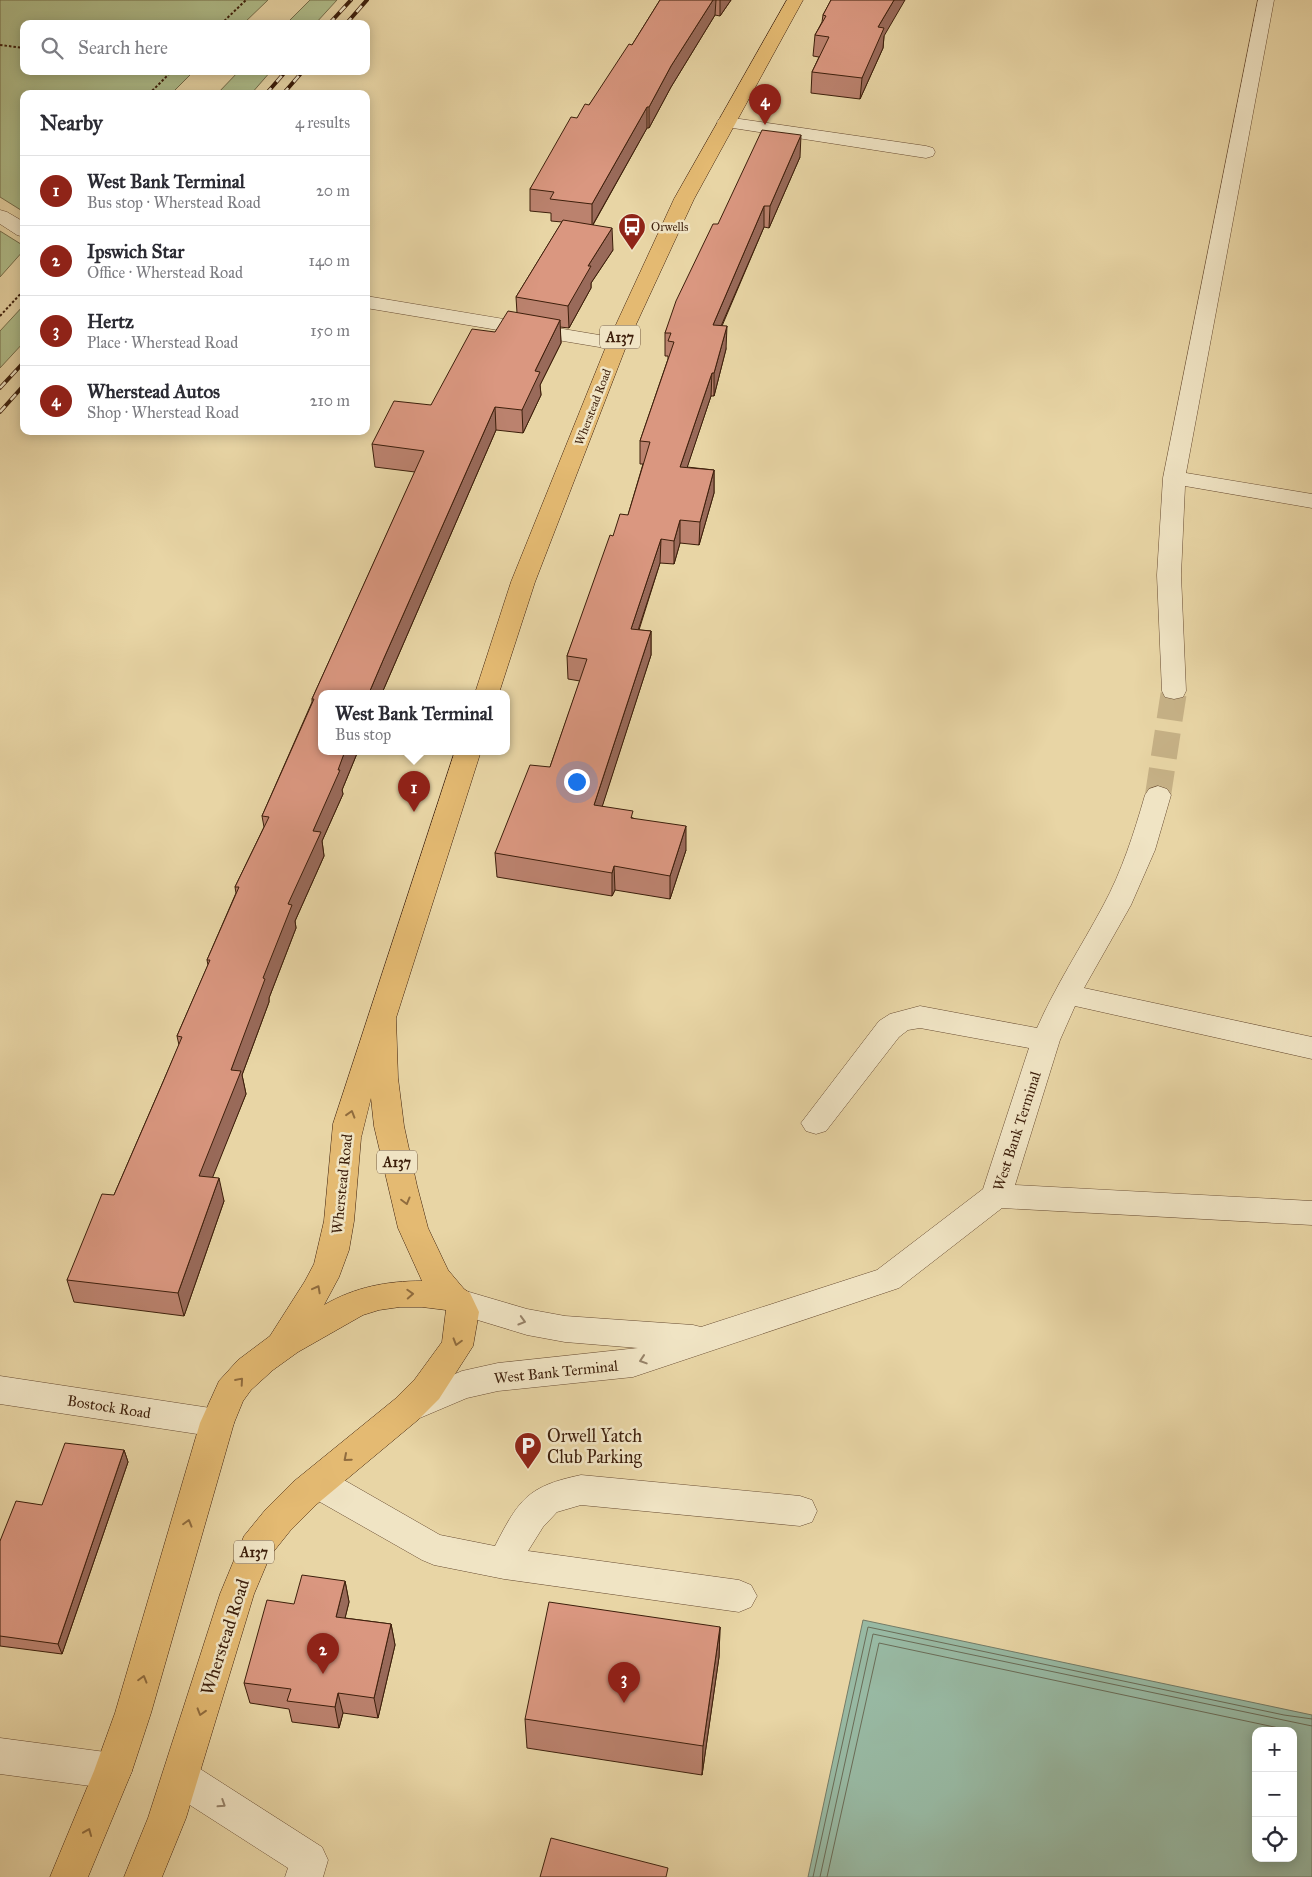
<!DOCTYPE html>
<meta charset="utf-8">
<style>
body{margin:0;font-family:"IM FELL Great Primer",serif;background:#f2f2f3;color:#2b2b33}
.controls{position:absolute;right:15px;bottom:15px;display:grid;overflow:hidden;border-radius:10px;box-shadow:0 2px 12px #0003}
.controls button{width:45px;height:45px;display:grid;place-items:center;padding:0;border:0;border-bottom:1px solid #e1e1e2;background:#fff;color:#2b2b33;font:25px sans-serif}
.you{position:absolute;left:576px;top:781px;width:18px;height:18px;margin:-12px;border:4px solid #fff;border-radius:50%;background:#1a73e8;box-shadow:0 0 0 8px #1a73e833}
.badge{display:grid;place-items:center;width:32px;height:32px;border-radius:50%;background:#8f2418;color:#fff;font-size:16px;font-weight:700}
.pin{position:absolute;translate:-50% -41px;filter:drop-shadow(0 1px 2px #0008)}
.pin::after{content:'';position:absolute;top:26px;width:18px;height:15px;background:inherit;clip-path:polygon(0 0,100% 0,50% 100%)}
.popup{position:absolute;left:318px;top:690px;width:192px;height:65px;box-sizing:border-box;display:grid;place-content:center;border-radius:10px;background:#fff;filter:drop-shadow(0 1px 4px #0005);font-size:16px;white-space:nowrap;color:#7c7c81}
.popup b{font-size:19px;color:#2b2b33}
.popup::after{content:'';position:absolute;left:50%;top:100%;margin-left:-10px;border:10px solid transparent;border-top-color:#fff}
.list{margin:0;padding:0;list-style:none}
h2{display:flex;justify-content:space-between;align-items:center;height:65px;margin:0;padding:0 20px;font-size:21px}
h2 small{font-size:16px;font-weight:400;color:#7c7c81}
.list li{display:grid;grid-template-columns:32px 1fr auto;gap:15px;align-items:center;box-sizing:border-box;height:70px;padding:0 20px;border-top:1px solid #e1e1e2}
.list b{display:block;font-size:19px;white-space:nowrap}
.list p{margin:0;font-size:16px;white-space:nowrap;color:#7c7c81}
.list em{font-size:16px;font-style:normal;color:#7c7c81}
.icon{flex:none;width:28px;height:28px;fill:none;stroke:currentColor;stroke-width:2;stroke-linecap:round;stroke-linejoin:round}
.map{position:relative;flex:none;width:1312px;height:1877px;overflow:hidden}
.search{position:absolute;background:#fff;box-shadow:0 2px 12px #0003;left:20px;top:20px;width:350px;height:55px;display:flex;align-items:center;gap:12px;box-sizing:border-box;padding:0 18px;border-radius:10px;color:#7c7c81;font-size:19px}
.panel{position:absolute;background:#fff;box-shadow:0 2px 12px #0003;left:20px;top:90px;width:350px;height:345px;border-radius:10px}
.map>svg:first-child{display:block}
</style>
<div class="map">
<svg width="1312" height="1877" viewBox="0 0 1312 1877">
<rect width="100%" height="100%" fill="#e8d5a5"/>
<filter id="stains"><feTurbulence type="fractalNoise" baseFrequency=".004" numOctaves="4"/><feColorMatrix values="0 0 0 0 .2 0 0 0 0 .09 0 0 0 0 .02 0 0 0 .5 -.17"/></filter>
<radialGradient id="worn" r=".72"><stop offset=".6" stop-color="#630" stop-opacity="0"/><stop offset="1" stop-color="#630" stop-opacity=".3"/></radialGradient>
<path fill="#b0be8b" stroke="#766e4b" d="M0,0H268L243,24H24V71H194L171,94H24V212L0,197Z
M310,0H337L315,24H286Z
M239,71H271L251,94H217Z
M0,231L24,246V250L0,277Z
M24,305V342L0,368V331Z"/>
<path fill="#98b9a3" stroke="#747b66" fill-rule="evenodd" d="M863,1620L1312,1715V1877H808ZM1256,1731H1293V1858H1256Z"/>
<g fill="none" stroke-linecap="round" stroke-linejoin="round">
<path stroke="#6a6c57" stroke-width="1" d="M813,1877L868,1627L1284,1715L1312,1719
M820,1877L873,1634L1312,1726
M827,1877L879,1643L1293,1731"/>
<path stroke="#c6b186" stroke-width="26" stroke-dasharray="26 12" stroke-linecap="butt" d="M1158,795L1174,691"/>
<defs>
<path id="minor" d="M1258,0H1274L1186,473L1312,494V508L1185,486L1181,575L1186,691L1183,697L1174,699L1165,697L1162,691L1157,575L1163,478Z
M726,117L926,146L933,148L935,152L933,156L926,158L720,126L717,122L720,118Z
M0,210L7,212L24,222V237L17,235L0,224Z
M366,296L617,338L624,340L627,344L624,348L617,350L366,308Z
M1158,786L1167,789L1171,795L1155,850L1131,905L1084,988L1312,1037V1059L1075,1006L1060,1040L1015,1185L1312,1201V1225L1002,1208L899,1288L633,1377L498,1391L467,1398L408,1423L396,1419L392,1409L396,1399L462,1371L498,1363L638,1348L565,1342L527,1335L448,1311L443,1302L448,1293L459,1289L527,1309L565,1316L693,1325L701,1327L877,1270L983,1189L1029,1048L920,1028L908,1030L899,1037L826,1131L816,1134L806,1131L801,1123L879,1021L890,1014L920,1006L1037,1028C1056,985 1081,947 1103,906C1122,871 1134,833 1145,795L1149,789Z
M0,1376L217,1409L229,1413L234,1423L229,1433L217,1437L0,1404Z
M318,1468L330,1472L440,1535L495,1546C519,1499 528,1486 581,1475L800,1496L812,1500L817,1511L812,1522L800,1526L581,1505L557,1512L543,1527L528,1551L739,1580L751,1585L757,1596L751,1607L739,1612L504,1579L434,1565L422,1560L306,1494L301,1483L306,1472Z
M0,1738L113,1753L126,1758L132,1771L126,1784L113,1789L0,1774Z
M181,1760L194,1765L322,1847L328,1860L323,1877H285L288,1868L168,1791L162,1778L168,1765Z"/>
<path id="major" d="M787,0H803L694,199L627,344L535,582L499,693H475L511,582L607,344L674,199Z
M455,751H481L396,1018L398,1078L404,1126L417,1186L428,1228L448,1270L464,1289L470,1293L479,1312L473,1346L439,1399L419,1419L317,1504L290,1531L270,1556L254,1594L186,1818L162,1877H124L148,1818L220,1594L244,1536L266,1509L293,1482L395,1399L415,1379L442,1342L446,1310L422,1307H400L379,1310L363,1315L298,1352L273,1370L251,1390L243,1401L234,1423L151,1713L132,1771L88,1877H50L94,1771L115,1713L200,1423L219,1381L238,1360L270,1336L305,1281L314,1264L324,1221L333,1124ZM371,1098L374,1126L398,1228L422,1281C387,1281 355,1287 324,1305L339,1277L349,1250L354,1221L361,1138Z"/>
</defs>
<use href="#minor" stroke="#684c32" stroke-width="1"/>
<use href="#major" stroke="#3d1f0b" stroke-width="1"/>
<path stroke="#3d1f0b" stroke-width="2" stroke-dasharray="2.5 2" stroke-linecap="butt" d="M221,24L246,0
M0,45L24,48
M149,94L172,71
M0,316L24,290"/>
<use href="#minor" fill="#f0e4c4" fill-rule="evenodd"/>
<use href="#major" fill="#e4ba72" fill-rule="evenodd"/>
<defs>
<path id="rail" d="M329,24L351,0
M346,24L367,0
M266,94L286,71
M283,94L303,71
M0,388L24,362
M0,412L24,385"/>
</defs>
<use href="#rail" stroke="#3d1f0b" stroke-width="4"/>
<use href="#rail" stroke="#f0e4c4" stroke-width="2.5" stroke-dasharray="8" stroke-linecap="butt"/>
</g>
<path fill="#bb826e" stroke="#3d1f0b" d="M660,0H731L720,16L715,15L671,87L649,128H647L593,225L613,250L591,283V288L569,328L560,327L561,343L540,385L541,395L523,433L496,430L382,693H322V751H358L342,790L343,794L322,841L324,856L295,921L296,928L269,998V1002L242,1075L246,1094L212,1177L224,1201L184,1316L74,1302L67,1280L114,1195L179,1045L177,1036L208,965L207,960L236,893L235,887L264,827L262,816L312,702V699L415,472L375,467L372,444L431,405L495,332L517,313L516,297L562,222L551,221V213L530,211V189L577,118L589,105L632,45Z
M831,0L884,36L883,48L860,99L811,93L812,72L819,57L813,56L815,35L822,22L823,15Z
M800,157L769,228L764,227L722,326L726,349L714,396H711L687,467L714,470V493L699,545L680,543L674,564L660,563L639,630L651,631V655L602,806L633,818L686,850L670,899L615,890L612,896L497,877L495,853L550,767L580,681L568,679L567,656L613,536L628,515L643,464H640V441L668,359V356H665V333L718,224Z
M124,1450L128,1462L62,1654L0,1646V1541L42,1505Z
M345,1581L349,1602L345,1618L391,1624L395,1645L378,1718L343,1713L339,1728L292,1722L289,1709L250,1703L244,1683Z
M720,1627L719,1657L702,1775L527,1748L525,1719Z"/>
<path fill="#996a5a" stroke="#3d1f0b" d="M713,0H716L715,15L671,87L649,128V107L671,66Z
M720,0H731L720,16Z
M894,0H905L884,36L883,48L860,99L862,78L878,27Z
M647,107V128L592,226V204Z
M801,135L800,157L769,228L770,206Z
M764,206V227L712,347L713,325Z
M612,228L613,250L591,283V288L569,328L568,306L588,266Z
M560,320L561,343L540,385L541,395L523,433L522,410L535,371Z
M727,326L726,349L714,396V373Z
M712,373L711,396L680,489V467Z
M495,407L496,430L382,693H369L384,658Z
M714,470V493L699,545L700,522Z
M680,520V543L674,564V541Z
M661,539L660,563L631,652V629Z
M651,631V655L595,829L594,805Z
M345,751H358L342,790L343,794L322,841L324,856L295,921L296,928L269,998V1002L242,1075L246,1094L204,1199L199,1176L231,1070L288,904L313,831Z
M686,826V850L670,899V876Z
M614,866L615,890L612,896V873Z
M219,1178L224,1201L184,1316L178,1293Z
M124,1450L128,1462L62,1654L58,1644Z
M345,1581L349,1602L340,1638L336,1617Z
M391,1624L395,1645L378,1718L374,1698Z
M720,1627L719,1657L702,1775L703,1746Z
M338,1693L343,1713L339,1728L335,1707Z"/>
<path fill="#da9780" stroke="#3d1f0b" d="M660,0H713L671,66L649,107H647L592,204L550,199L554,192L530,189L571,117L577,118L585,104L589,105L629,44L632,45Z
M831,0H894L878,27L884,28L862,78L812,72L829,37L815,35L826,16L823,15Z
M762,130L801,135L770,206H764L713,325L727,326L714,373H712L680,467L714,470L700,522L680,520L674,541L661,539L631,629L651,631L594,805L633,811L631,818L686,826L670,876L614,866L612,873L495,853L530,765L550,767L587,659L567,656L610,535L613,536L620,514L628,515L650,442L640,441L674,342L668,341L671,333H665L676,301L713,224H718Z
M563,220L612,228L588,266H591L568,306L516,297Z
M508,311L560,320L535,371L540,372L522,410L495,407L384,658L369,693H322V751H345L338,770H340L313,831L321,832L288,904L292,905L263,978L265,979L231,1070L241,1071L199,1176L219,1178L178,1293L67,1280L102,1194L114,1195L163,1082L182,1037L177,1036L210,960H207L239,887H235L269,817L262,816L314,699H312L424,451L372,444L394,401L431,405L472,329L495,332Z
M65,1443L124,1450L58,1644L0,1636V1541L16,1501L42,1505Z
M302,1575L345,1581L336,1617L391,1624L374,1698L338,1693L335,1707L287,1701L291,1689L244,1683L267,1600L294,1604Z
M549,1602L720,1627L703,1746L525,1719Z
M551,1838L668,1868L666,1877H540Z"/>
<defs><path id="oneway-chevron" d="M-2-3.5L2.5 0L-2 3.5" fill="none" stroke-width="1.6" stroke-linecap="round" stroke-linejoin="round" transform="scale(1.25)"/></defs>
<g stroke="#906c3e">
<use href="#oneway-chevron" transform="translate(351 1114) rotate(-73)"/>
<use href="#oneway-chevron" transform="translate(406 1201) rotate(75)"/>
<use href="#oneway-chevron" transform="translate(317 1289) rotate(-62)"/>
<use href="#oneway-chevron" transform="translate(410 1294) rotate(-3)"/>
<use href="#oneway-chevron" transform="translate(457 1342) rotate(106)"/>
<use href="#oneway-chevron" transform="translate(240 1381) rotate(-49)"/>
<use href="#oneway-chevron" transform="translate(347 1458) rotate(139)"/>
<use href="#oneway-chevron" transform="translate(188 1523) rotate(-74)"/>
<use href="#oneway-chevron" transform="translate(143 1679) rotate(-74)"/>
<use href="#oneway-chevron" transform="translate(201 1712) rotate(107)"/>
<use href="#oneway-chevron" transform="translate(88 1832) rotate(-68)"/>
</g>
<g stroke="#968268">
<use href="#oneway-chevron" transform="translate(522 1321) rotate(16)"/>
<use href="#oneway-chevron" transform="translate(643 1360) rotate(162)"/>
<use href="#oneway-chevron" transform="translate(222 1804) rotate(33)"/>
</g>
<defs>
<symbol id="bus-pin" viewBox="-11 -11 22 30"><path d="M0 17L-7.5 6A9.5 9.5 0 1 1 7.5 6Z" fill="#8f2418" stroke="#f0e4c4"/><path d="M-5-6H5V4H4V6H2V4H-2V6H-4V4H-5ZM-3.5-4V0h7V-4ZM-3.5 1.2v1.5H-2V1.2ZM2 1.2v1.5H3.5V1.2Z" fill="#fff"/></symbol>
<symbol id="parking-pin" viewBox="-11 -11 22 30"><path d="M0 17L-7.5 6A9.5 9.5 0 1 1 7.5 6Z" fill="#8f2418" stroke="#f0e4c4"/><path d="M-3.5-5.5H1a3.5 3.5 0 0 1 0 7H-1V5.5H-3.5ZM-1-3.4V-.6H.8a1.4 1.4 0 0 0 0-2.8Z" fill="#fff"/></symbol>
</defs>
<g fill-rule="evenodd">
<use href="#bus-pin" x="616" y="211" width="32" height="43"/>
<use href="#parking-pin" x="512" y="1430" width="32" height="43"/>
</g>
<g text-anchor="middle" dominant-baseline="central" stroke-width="5" stroke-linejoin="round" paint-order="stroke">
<g font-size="12" fill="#3d1f0b" stroke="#f0e4c4" text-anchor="start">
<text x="651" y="227">Orwells</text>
</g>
<g font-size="12" fill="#3d1f0b" stroke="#f0e4c4">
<text transform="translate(593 407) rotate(-69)">Wherstead Road</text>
</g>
<g fill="#f0e4c4" stroke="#735a42" stroke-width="1">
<rect x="600" y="325.5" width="40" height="23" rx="4"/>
<rect x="377" y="1150.5" width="40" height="23" rx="4"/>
<rect x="234" y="1540.5" width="40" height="23" rx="4"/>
</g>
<g font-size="14" font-weight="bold" fill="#3d1f0b">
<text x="620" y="337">A137</text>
<text x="397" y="1162">A137</text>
<text x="254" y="1552">A137</text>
</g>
<g font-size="15" fill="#3d1f0b" stroke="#f0e4c4">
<text transform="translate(1017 1131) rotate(-72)">West Bank Terminal</text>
<text transform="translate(342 1184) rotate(-84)">Wherstead Road</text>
<text transform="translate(556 1372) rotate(-6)">West Bank Terminal</text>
<text transform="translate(109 1407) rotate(9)">Bostock Road</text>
</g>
<g font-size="18" fill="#3d1f0b" stroke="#f0e4c4" text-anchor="start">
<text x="547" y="1436">Orwell Yatch<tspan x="547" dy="21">Club Parking</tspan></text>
</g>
<g font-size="18" fill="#3d1f0b" stroke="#f0e4c4">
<text transform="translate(225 1637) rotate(-72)">Wherstead Road</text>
</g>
</g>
<rect width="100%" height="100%" filter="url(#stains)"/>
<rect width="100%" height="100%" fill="url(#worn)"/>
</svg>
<div class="controls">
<button>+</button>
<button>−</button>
<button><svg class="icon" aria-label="locate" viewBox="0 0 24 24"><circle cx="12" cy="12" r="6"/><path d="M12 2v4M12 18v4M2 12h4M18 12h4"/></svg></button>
</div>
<div class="you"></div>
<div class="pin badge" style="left:414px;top:812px">1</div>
<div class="popup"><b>West Bank Terminal</b>Bus stop</div>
<div class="pin badge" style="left:323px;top:1674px">2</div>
<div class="pin badge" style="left:624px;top:1703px">3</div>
<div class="pin badge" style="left:765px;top:125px">4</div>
<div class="search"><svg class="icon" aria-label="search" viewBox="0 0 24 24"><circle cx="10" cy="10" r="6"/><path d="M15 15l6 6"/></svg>Search here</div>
<section class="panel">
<h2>Nearby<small>4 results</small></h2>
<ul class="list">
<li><span class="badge">1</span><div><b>West Bank Terminal</b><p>Bus stop · Wherstead Road</p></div><em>20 m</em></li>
<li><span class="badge">2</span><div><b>Ipswich Star</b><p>Office · Wherstead Road</p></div><em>140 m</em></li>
<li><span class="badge">3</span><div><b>Hertz</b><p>Place · Wherstead Road</p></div><em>150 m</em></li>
<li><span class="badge">4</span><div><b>Wherstead Autos</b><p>Shop · Wherstead Road</p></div><em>210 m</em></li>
</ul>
</section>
</div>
